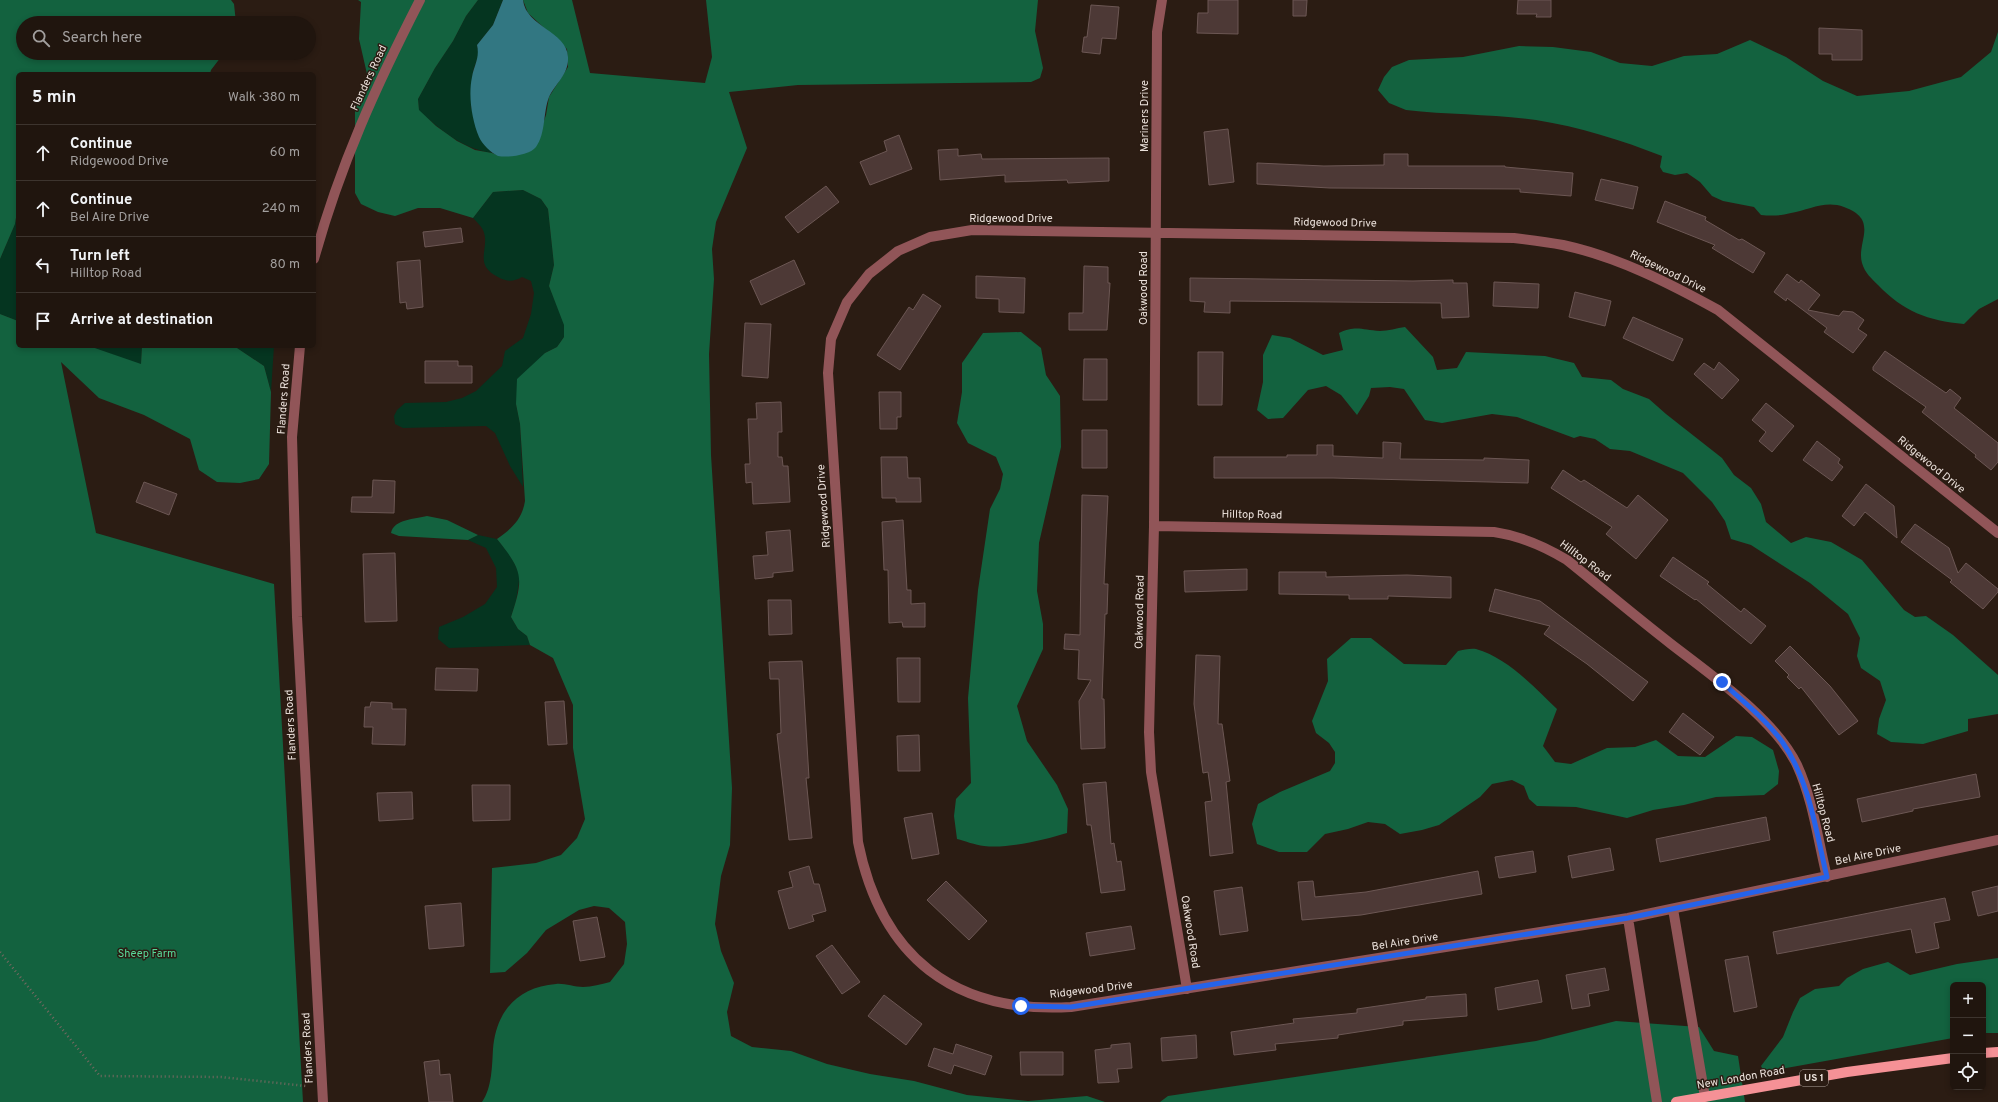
<!DOCTYPE html>
<meta charset="utf-8">
<style>
body{margin:0;font-family:Overpass,sans-serif;background:#281e17;color:#f1f3f6}
.controls{position:absolute;right:12px;bottom:12px;display:grid;overflow:hidden;border-radius:6px;box-shadow:0 2px 6px #0003}
.controls button{width:36px;height:36px;display:grid;place-items:center;padding:0;border:0;border-bottom:1px solid #3d342e;background:#20150e;color:#f1f3f6;font:20px sans-serif}
.stop{position:absolute;width:12px;height:12px;margin:-9px;border:3px solid #2563eb;border-radius:50%;background:#fff}
.stop.end{background:#2563eb;border-color:#fff;box-shadow:0 1px 4px #0008}
.list{margin:0;padding:0;list-style:none}
h2{display:flex;justify-content:space-between;align-items:center;height:52px;margin:0;padding:0 16px;font-size:17px}
h2 small{font-size:13px;font-weight:400;color:#a29f9e}
.list li{display:grid;grid-template-columns:26px 1fr auto;gap:12px;align-items:center;box-sizing:border-box;height:56px;padding:0 16px;border-top:1px solid #3d342e}
.list b{display:block;font-size:15px;white-space:nowrap}
.list p{margin:0;font-size:13px;white-space:nowrap;color:#a29f9e}
.list em{font-size:13px;font-style:normal;color:#a29f9e}
.icon{flex:none;width:22px;height:22px;fill:none;stroke:currentColor;stroke-width:2;stroke-linecap:round;stroke-linejoin:round}
.map{position:relative;flex:none;width:1998px;height:1102px;overflow:hidden}
.search{position:absolute;background:#20150e;box-shadow:0 2px 6px #0003;left:16px;top:16px;width:300px;height:44px;display:flex;align-items:center;gap:10px;box-sizing:border-box;padding:0 14px;border-radius:22px;color:#a29f9e;font-size:15px}
.panel{position:absolute;background:#20150e;box-shadow:0 2px 6px #0003;left:16px;top:72px;width:300px;height:276px;border-radius:6px}
.map>svg:first-child{display:block}
</style>
<div class="map">
<svg width="1998" height="1102" viewBox="0 0 1998 1102">
<rect width="100%" height="100%" fill="#2b1c13"/>
<path fill="#053520" d="M478,0H503L493,25L477,45L479,54L473,71L471,106L480,138L492,153C461,148 442,131 419,111L418,99L435,68L453,41L466,16Z
M523,190L541,199L548,209L554,265L549,286L565,325L564,337L557,347L545,353L516,404L520,424L523,487L510,466L495,433L486,426L403,428L395,424L394,416L397,410L405,403L446,402L462,398L476,391L502,366L505,351L523,338L531,314L534,293L531,281L522,277C513,282 507,282 498,277C472,264 491,248 483,230C481,226 476,221 473,218L493,192Z
M18,205V321L0,314V259L15,224Z
M89,346H142L141,365Z
M234,346H274L271,392L264,366Z
M478,535L497,539L511,556L520,575L516,601L511,617L518,629L527,636L530,645L449,648L438,639L439,627L463,617L485,604L497,587L496,568L486,548L468,540Z"/>
<path fill="#13623f" d="M0,0H231L234,4L236,23H23V53H224L211,70L210,74H18V205L15,224L0,259Z
M358,0H478L466,16L453,41L435,68L418,99L419,110L436,126L457,141L475,150L492,153L500,156L528,152L535,147L546,115L549,97L568,67L567,49L528,13L523,0H572L590,73L705,83L712,57L706,0H1038L1035,31L1043,68L1040,78L1031,82L798,85L729,92L747,148L716,222L712,249L714,279L709,354L711,455L732,788L730,845L721,876L715,924L721,951L734,983L727,1012L731,1036L752,1047L791,1051L827,1064L870,1074L914,1081L967,1095L1028,1101L1087,1096L1105,1102H482C492,1088 492,1066 493,1049C496,1012 517,987 556,984C564,983 574,987 583,987C592,987 601,984 610,982L624,964L627,944L625,922L609,908L594,906L579,910L546,930L527,953L505,972L490,973L492,868L536,863L561,855L577,838L585,819L573,748V705L553,658L530,645L527,636L518,629L511,617C524,578 523,571 497,539C511,529 522,520 525,501L520,424L516,404L517,379L545,353L557,347L564,337V325L549,286L554,265L548,209L541,199L523,190L493,192L473,218L440,208H418L395,216L378,212L361,204L355,193V101L367,74L359,39L361,2Z
M1998,32V299L1979,309L1964,324C1928,321 1903,311 1878,285C1871,278 1865,273 1862,263C1856,242 1880,220 1844,207C1825,200 1809,210 1791,213C1780,216 1771,216 1761,215L1754,207L1723,201L1712,196L1700,182L1687,173L1675,175L1663,172L1660,167L1662,156C1621,140 1580,127 1536,120C1493,114 1449,115 1406,110L1389,103L1378,90L1384,77L1392,67L1409,60L1463,57L1519,46L1553,47L1591,52L1620,63L1652,66L1684,56L1717,54L1750,40L1786,57L1823,81L1857,96L1909,91L1961,77L1991,52Z
M0,314L18,321V346H89L141,364L142,346H234L264,366L271,392L269,464L259,479L240,483L217,482L199,470L190,439L144,415L99,398L61,362L96,533L274,584L303,1102H0Z
M1405,327L1433,357L1437,370L1457,368L1466,352L1545,356L1574,363L1582,377L1611,380L1623,389L1649,399L1666,414L1722,458L1734,475L1751,488L1761,504L1766,522L1791,543L1806,537L1831,542L1862,560L1904,610L1915,617L1926,616L1953,635L1998,675V714L1968,719V731L1923,744L1891,742L1877,734L1879,719L1886,700L1880,681L1861,668L1857,656L1860,638L1848,614L1810,583L1751,545L1731,539L1725,521L1712,502L1683,473L1630,451L1610,449L1595,439L1580,436L1574,438L1517,417L1492,414L1442,423L1425,420L1404,389L1390,387L1371,388L1369,396L1357,415L1341,395L1326,386L1308,390L1283,418L1268,419L1257,410L1263,382V355L1272,335L1290,338L1323,355L1343,350L1339,333C1356,325 1362,330 1380,331C1388,331 1397,328 1405,327Z
M1021,332L1041,348L1046,375L1060,396L1061,447L1039,543L1037,591L1043,624V649L1017,706L1027,741L1057,785L1068,809L1067,833C1044,840 1007,849 984,846C975,845 965,841 957,839L954,816L956,799L971,783L968,698L978,590L990,509L1000,489L1003,474L996,457L968,443L957,423L962,392V363L983,333Z
M427,516L447,520L478,535L468,540L399,536L391,533C394,519 415,519 427,516Z
M1351,638H1371L1404,664L1446,665L1458,651C1463,650 1471,648 1476,649C1508,658 1534,687 1557,709L1543,746L1555,762L1571,764L1607,748L1635,747L1656,740L1678,756L1705,757L1736,736L1752,737L1773,750L1779,771L1778,784L1764,795L1716,797L1684,805L1653,810L1627,818L1576,807L1537,806L1529,799L1524,786L1512,780L1492,784L1480,797L1439,825L1422,830L1400,834L1385,824L1368,822L1348,829L1325,834L1307,852H1279L1257,844L1252,824L1258,804L1280,792L1330,771L1335,763V752L1329,743L1316,733L1312,721L1328,681L1327,659Z
M1998,958V1033H1983V985H1953V1038L1764,1072L1761,1066L1783,1037L1793,1012L1800,998L1815,989L1839,986L1847,978L1863,969L1888,962L1910,975L1957,964Z
M1616,1021L1699,1027L1714,1051L1738,1056L1745,1102H1160L1168,1096L1536,1041Z"/>
<path fill="#327782" d="M503,0H523C526,27 567,31 568,57C569,74 556,83 549,97C543,112 546,133 536,147C530,155 508,158 498,156C491,153 482,144 479,137C472,120 468,96 472,77C474,65 480,58 477,45L493,25Z"/>
<path fill="#4d3936" stroke="#6c5754" d="M1208,0H1238V34L1197,33L1198,13H1208Z
M1293,0H1307L1306,16H1293Z
M1518,0H1551V17H1536L1537,14H1517Z
M1091,5L1119,7L1116,39L1102,38L1100,54L1082,52L1084,37H1087Z
M1819,28L1862,30V60H1832V54H1819Z
M1228,129L1234,182L1209,185L1204,132Z
M899,135L912,169L870,185L860,162L887,151L884,141Z
M958,149V156L981,154L982,159L1109,158V181L1068,183L1067,180L1005,182V175L940,180L938,150Z
M1384,154H1408V166H1505V167L1573,173L1571,196L1520,192V189L1330,188L1257,184V163L1324,166L1384,165Z
M1601,179L1638,187L1633,209L1595,200Z
M826,186L839,202L798,233L785,217Z
M1665,201L1706,217L1705,220L1739,240L1742,239L1765,253L1753,273L1712,248L1715,245L1657,222Z
M461,228L463,242L425,247L423,232Z
M420,260L423,307L407,309L406,302L400,303L397,262Z
M794,260L805,284L761,305L750,281Z
M1084,266L1108,267V283H1110L1107,330H1069V313H1083Z
M1787,274L1799,283L1801,280L1820,295L1808,310L1839,316L1843,311L1853,312L1864,320L1858,329L1867,335L1853,353L1824,332L1827,328L1787,298L1786,301L1774,292Z
M976,276L1025,278L1024,313L999,312V299L976,298Z
M1190,278L1413,281L1453,280V283H1467L1469,317L1442,318L1441,303L1230,301V313L1204,312L1205,302L1190,301Z
M1494,282L1539,284L1538,308L1493,306Z
M1575,292L1611,301L1605,326L1569,317Z
M923,294L941,306L900,370L877,355L909,307L913,310Z
M1633,317L1683,339L1673,361L1623,338Z
M745,323L771,324L768,378L742,376Z
M1885,351L1946,393L1950,389L1961,398L1954,408L1998,443V462L1991,470L1975,457L1976,455L1922,412L1926,407L1873,370V367Z
M1198,352H1223L1222,405H1198Z
M1084,359H1107V400H1083Z
M425,361H458V366H472V383H425Z
M1719,362L1739,380L1722,399L1694,374L1704,363L1714,370Z
M879,392H901V417H897V429H880Z
M781,402L782,432H778V457H782L783,466H788L790,502L753,504L752,482L746,483L745,464H750L748,419H757L756,403Z
M1766,403L1794,426L1772,452L1759,441L1766,432L1752,420Z
M1082,430H1107V468H1082Z
M1817,441L1840,459L1838,463L1843,467L1832,481L1803,460Z
M1383,442L1401,443L1400,459L1484,460V458L1529,460L1528,483L1333,478H1214V457H1287V455H1317V445H1333V456L1383,458Z
M881,457H907L908,478H920L921,502H896V498H882Z
M1563,470L1581,482L1584,480L1627,508L1638,495L1668,520L1636,559L1606,534L1612,527L1551,488Z
M373,480L395,481L394,513L351,512L352,497H372Z
M144,482L177,494L169,515L136,502Z
M1866,484L1894,506L1897,538L1865,512L1854,526L1842,516Z
M1082,495L1108,496L1104,584H1108L1107,614H1105L1102,699H1104L1105,748L1081,749L1079,701L1091,680L1078,679L1079,650L1064,649L1065,634L1080,635Z
M903,520L907,590H911V604L925,603V627H903L902,622L889,623L888,570H884L882,522Z
M1915,524L1949,548L1958,573L1966,563L1998,589V592L1983,609L1950,582L1952,580L1901,542Z
M790,530L793,571L773,573V577L755,579L753,556L768,555L766,532Z
M395,553L397,621L365,622L363,554Z
M1673,557L1709,582L1707,584L1741,612L1744,608L1766,626L1751,644L1696,599L1695,600L1660,576Z
M1247,569V590L1185,592L1184,571Z
M1279,572H1326V577L1407,575L1451,577V598L1388,596V599H1349V595L1279,594Z
M1495,589L1540,601L1648,682L1633,701L1587,664L1544,634L1550,626L1489,611Z
M768,600H791L792,634L769,635Z
M1790,646L1830,686L1858,721L1839,735L1801,687L1799,689L1787,677L1789,675L1775,661Z
M1196,655L1220,656L1218,724H1222L1230,781L1226,782L1233,853L1210,856L1205,802L1212,801L1208,772L1203,773L1194,704Z
M897,658H920V702H898Z
M802,661L809,778H806L812,838L789,840L777,734L781,733L779,679H770L769,662Z
M436,668L478,669L477,691L435,690Z
M564,701L567,744L548,745L545,702Z
M371,702L392,703V709H406L405,745L372,744L373,727H364L365,707H370Z
M1683,713L1714,737L1700,755L1669,732Z
M919,735L920,771H898L897,736Z
M1976,774L1980,797L1913,809V811L1862,822L1857,799Z
M1106,782L1111,844L1114,843L1117,862L1121,861L1125,890L1101,893L1091,825H1087L1083,784Z
M472,785H510V820L473,821Z
M412,792L413,819L379,821L377,793Z
M932,813L939,854L912,859L904,818Z
M1766,817L1770,840L1660,862L1656,839Z
M1610,848L1614,870L1572,878L1568,856Z
M1533,851L1536,872L1499,878L1495,857Z
M809,866L814,884H819L826,911L812,915L814,921L789,929L778,891L793,887L789,872Z
M1478,871L1482,894L1361,915L1302,920L1298,882L1313,881L1315,897L1366,892Z
M946,881L987,921L969,940L927,900Z
M1998,886V911L1978,916L1972,892Z
M1242,887L1248,931L1220,935L1214,891Z
M1945,898L1950,920L1934,923L1939,948L1916,953L1911,929L1777,954L1773,932Z
M461,903L464,946L429,949L425,906Z
M597,917L605,957L580,961L573,921Z
M1131,926L1135,949L1090,956L1086,933Z
M832,945L860,982L842,994L816,956Z
M1748,956L1757,1007L1734,1012L1725,960Z
M1605,968L1609,990L1588,994L1590,1006L1572,1009L1566,975Z
M1538,980L1542,1002L1498,1010L1495,988Z
M1466,994L1467,1016L1403,1021V1025L1338,1035V1038L1275,1044L1276,1050L1234,1055L1231,1032L1294,1023L1293,1019L1357,1013V1009L1426,999V997Z
M884,995L922,1024L906,1045L868,1016Z
M1196,1035L1197,1058L1162,1061L1161,1038Z
M1130,1043L1132,1068L1117,1069L1119,1082L1098,1083L1095,1050L1111,1048V1045Z
M956,1044L992,1056L985,1075L954,1065L951,1074L928,1066L934,1048L953,1054Z
M1020,1052H1063V1075H1021Z
M439,1060L440,1075L450,1074L453,1102H429L424,1062Z"/>
<g fill="none" stroke-linecap="round" stroke-linejoin="round">
<path stroke="#766961" stroke-width="2.5" stroke-dasharray="1 3" stroke-linecap="butt" d="M0,952L100,1076L221,1077L306,1086"/>
<path stroke="#915558" stroke-width="10" d="M1162,0L1157,32L1154,526L1149,732L1151,772L1187,989
M314,259C340,165 376,86 420,0
M300,346L292,437L297,617L323,1102
M1154,526L1494,532C1521,536 1544,546 1567,560C1602,588 1636,617 1671,644C1711,675 1775,719 1797,765C1813,800 1818,840 1827,877
M1998,533L1718,310C1669,283 1618,257 1563,245C1547,242 1531,240 1514,238L972,230L930,237L898,251L869,274L847,302L831,339L828,373L858,842C881,957 954,1014 1071,1007L1628,918L1998,840
M1673,909L1705,1097
M1628,918L1657,1102"/>
<path stroke="#f59196" stroke-width="10" d="M1983,1053L1998,1052
M1676,1102L1847,1072L1953,1058"/>
</g>
<g fill="none" stroke-linecap="round" stroke-linejoin="round">
<path stroke="#2563eb" stroke-width="5" d="M1021,1006L1071,1007L1628,918L1827,877C1816,832 1810,782 1783,743C1767,720 1742,701 1722,682"/>
</g>
<g text-anchor="middle" dominant-baseline="central" stroke-width="3" stroke-linejoin="round" paint-order="stroke">
<rect fill="#2b1c13" stroke="#b1a69f" stroke-width="1" x="1800" y="1070" width="28" height="16" rx="3"/>
<g font-size="10" font-weight="bold" fill="#ebe1db">
<text x="1814" y="1078">US 1</text>
</g>
<g font-size="11" fill="#ebe1db" stroke="#2b1c13">
<text transform="translate(369 78) rotate(-65)">Flanders Road</text>
<text transform="translate(1145 116) rotate(-90)">Mariners Drive</text>
<text x="1011" y="219">Ridgewood Drive</text>
<text transform="translate(1335 223) rotate(1)">Ridgewood Drive</text>
<text transform="translate(1668 272) rotate(26)">Ridgewood Drive</text>
<text transform="translate(1144 288) rotate(-90)">Oakwood Road</text>
<text transform="translate(284 399) rotate(-86)">Flanders Road</text>
<text transform="translate(1931 465) rotate(39)">Ridgewood Drive</text>
<text transform="translate(824 506) rotate(-94)">Ridgewood Drive</text>
<text transform="translate(1252 515) rotate(1)">Hilltop Road</text>
<text transform="translate(1585 561) rotate(37)">Hilltop Road</text>
<text transform="translate(1140 612) rotate(-89)">Oakwood Road</text>
<text transform="translate(291 725) rotate(-93)">Flanders Road</text>
<text transform="translate(1823 813) rotate(75)">Hilltop Road</text>
<text transform="translate(1868 855) rotate(-12)">Bel Aire Drive</text>
<text transform="translate(1190 932) rotate(81)">Oakwood Road</text>
<text transform="translate(1405 942) rotate(-9)">Bel Aire Drive</text>
<text transform="translate(1091 990) rotate(-7)">Ridgewood Drive</text>
<text transform="translate(308 1048) rotate(-93)">Flanders Road</text>
<text transform="translate(1741 1078) rotate(-10)">New London Road</text>
</g>
<g font-size="11" fill="#59da9a" stroke="#2b1c13">
<text x="147" y="954">Sheep Farm</text>
</g>
</g>
</svg>
<div class="controls">
<button>+</button>
<button>−</button>
<button><svg class="icon" aria-label="locate" viewBox="0 0 24 24"><circle cx="12" cy="12" r="6"/><path d="M12 2v4M12 18v4M2 12h4M18 12h4"/></svg></button>
</div>
<div class="stop" style="left:1021px;top:1006px"></div>
<div class="stop end" style="left:1722px;top:682px"></div>
<div class="search"><svg class="icon" aria-label="search" viewBox="0 0 24 24"><circle cx="10" cy="10" r="6"/><path d="M15 15l6 6"/></svg>Search here</div>
<section class="panel">
<h2>5 min<small>Walk · 380 m</small></h2>
<ul class="list">
<li><svg class="icon" aria-label="ahead" viewBox="0 0 24 24"><path d="M12 20V5M6 11l6-6 6 6"/></svg><div><b>Continue</b><p>Ridgewood Drive</p></div><em>60 m</em></li>
<li><svg class="icon" aria-label="ahead" viewBox="0 0 24 24"><path d="M12 20V5M6 11l6-6 6 6"/></svg><div><b>Continue</b><p>Bel Aire Drive</p></div><em>240 m</em></li>
<li><svg class="icon" aria-label="left" viewBox="0 0 24 24"><path d="M17 20v-9H6M10 6l-5 5 5 5"/></svg><div><b>Turn left</b><p>Hilltop Road</p></div><em>80 m</em></li>
<li><svg class="icon" aria-label="arrive" viewBox="0 0 24 24"><path d="M6 21V4h12l-3 4 3 4H6"/></svg><div><b>Arrive at destination</b></div></li>
</ul>
</section>
</div>
